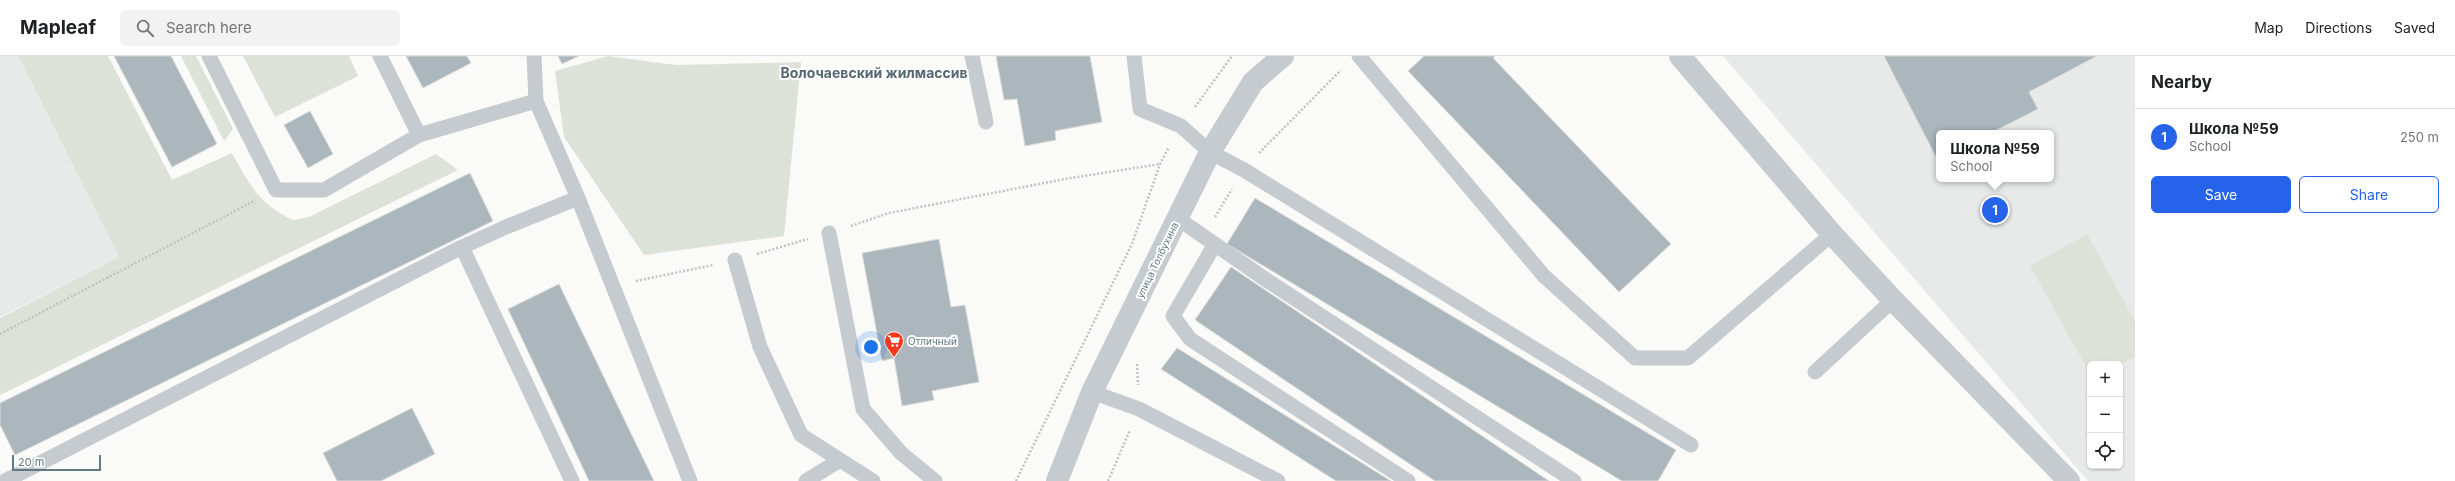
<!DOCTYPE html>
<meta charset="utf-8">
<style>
body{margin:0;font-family:Inter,sans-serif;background:#f2f2f2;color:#202124}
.controls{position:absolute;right:12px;bottom:12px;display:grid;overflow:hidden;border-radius:6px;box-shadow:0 1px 3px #0004}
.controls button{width:36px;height:36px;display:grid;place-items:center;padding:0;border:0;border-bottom:1px solid #e0e0e0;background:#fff;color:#202124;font:20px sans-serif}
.scale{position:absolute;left:12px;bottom:10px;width:89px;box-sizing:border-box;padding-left:4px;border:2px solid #627a85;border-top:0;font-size:11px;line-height:14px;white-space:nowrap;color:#627a85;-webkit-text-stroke:3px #fff;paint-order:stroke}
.you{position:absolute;left:871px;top:291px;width:14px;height:14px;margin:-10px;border:3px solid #fff;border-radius:50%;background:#1a73e8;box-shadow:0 0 0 6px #1a73e833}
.badge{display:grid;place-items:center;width:26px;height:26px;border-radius:50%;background:#2563eb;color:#fff;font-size:13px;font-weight:700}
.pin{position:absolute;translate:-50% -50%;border:2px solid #fff;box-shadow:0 1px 4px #0006}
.popup{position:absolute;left:1936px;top:74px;width:118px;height:52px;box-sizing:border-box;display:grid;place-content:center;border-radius:6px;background:#fff;filter:drop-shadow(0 1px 3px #0005);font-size:13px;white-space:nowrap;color:#757577}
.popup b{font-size:15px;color:#202124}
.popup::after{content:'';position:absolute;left:50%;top:100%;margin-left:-8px;border:8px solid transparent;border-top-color:#fff}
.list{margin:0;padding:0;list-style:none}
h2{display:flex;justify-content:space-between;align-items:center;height:52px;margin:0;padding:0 16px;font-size:17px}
h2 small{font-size:13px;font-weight:400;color:#757577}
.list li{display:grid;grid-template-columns:26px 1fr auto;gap:12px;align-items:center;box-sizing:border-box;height:56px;padding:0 16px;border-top:1px solid #e0e0e0}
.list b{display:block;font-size:15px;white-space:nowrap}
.list p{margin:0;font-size:13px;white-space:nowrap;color:#757577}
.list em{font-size:13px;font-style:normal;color:#757577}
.actions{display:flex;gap:8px;padding:12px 16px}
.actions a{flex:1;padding:9px 0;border:1px solid #2563eb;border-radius:6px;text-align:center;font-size:14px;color:#2563eb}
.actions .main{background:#2563eb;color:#fff}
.icon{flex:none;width:22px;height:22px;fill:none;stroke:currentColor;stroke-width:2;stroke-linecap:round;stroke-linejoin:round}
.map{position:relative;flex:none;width:2135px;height:425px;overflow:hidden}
header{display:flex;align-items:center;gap:24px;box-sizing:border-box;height:56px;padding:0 20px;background:#fff;border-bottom:1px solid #e0e0e0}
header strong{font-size:19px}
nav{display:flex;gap:22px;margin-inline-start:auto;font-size:14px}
.search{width:280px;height:36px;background:#f2f2f2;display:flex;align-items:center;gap:10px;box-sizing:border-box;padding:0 14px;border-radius:6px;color:#757577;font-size:15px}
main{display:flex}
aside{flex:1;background:#fff}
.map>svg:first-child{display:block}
</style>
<header>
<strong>Mapleaf</strong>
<div class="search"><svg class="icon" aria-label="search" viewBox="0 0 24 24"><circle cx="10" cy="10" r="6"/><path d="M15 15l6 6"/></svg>Search here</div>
<nav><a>Map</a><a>Directions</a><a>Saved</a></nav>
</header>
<main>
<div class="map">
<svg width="2135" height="425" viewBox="0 0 2135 425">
<rect width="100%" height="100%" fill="#fafaf8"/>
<path fill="#e8eae9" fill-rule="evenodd" d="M0,0H18L119,201L0,261Z
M1723,0H2135V425H2088ZM1939,77H2051V123H1939ZM2090,308H2120V410H2090Z"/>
<path fill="#dde2d8" d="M18,0H108L172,124L232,97C249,128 259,148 293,164L309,161L436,98L458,114L0,339V262L119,201Z
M181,0H196L233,73L224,85Z
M243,0H349L358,20L275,61Z
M608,0L675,9L801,6L784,180L644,199L564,81L555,15Z
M2087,178L2135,265V301L2120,309L2090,308V318L2030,210Z"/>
<path fill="#abb7bc" stroke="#dcdcda" d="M114,0H171L217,88L172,111Z
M406,0H467L471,7L423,32Z
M558,0H579L562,8Z
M996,0H1090L1102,66L1055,75L1056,84L1025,90L1017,43L1004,44Z
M1424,0H1495L1493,2L1671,188L1619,236L1408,15Z
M1884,0H2097L2029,36L2038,53L1991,77H1939L1938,105Z
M310,55L333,98L308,112L284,69Z
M470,117L493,165L15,399L0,369V347Z
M1255,142L1676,394L1658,425H1622L1227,188Z
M939,183L951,251L965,249L979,326L932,335L934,344L902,350L894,302L882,305L862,197Z
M1231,211L1549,425H1435L1195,264Z
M559,228L654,425H589L508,253Z
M1177,292L1391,425H1336L1161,313Z
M412,352L435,398L381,425H337L323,397Z"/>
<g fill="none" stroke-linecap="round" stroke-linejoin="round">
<path stroke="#bfc3c5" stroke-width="2.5" stroke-dasharray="2 2" stroke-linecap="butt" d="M1195,51L1232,0
M1259,97L1341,14
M1215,161L1232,133
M851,170L889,157L1065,123L1160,108
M757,198L808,183
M636,225L713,209
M0,278L256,144
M1137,308L1138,329
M1016,425L1132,188L1160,108L1169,91
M1108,425L1130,374"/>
<path stroke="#c5cbce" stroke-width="15" d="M209,0L276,134H324L419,79L536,45
M380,0L419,79
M534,0L536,45L578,142L690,425
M972,0L986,66
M1134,0L1140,53L1181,70L1210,96L1244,114L1691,389
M1359,0L1544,220L1635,302H1688L1832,178
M1177,162L1265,223L1574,425
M829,177L863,353L901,397L935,425
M1215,188L1173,260L1190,283L1408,425
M462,191L572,425
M735,204L760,291L801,379L873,425
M1815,316L1893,244
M1092,336L1139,353L1278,425
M5,425L462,191L506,171L578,142
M806,425L840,404"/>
<path stroke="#c5cbce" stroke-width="22" d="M1680,0L1832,178L1893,244L2069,425
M1057,425L1092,336L1210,96L1253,26L1283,0"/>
</g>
<defs>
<symbol id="supermarket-pin" viewBox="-11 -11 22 30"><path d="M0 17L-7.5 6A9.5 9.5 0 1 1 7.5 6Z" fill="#f3391e" stroke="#fff"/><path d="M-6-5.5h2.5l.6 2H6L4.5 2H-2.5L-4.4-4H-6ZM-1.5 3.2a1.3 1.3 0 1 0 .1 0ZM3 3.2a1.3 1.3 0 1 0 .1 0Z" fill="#fff"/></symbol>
</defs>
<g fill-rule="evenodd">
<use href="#supermarket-pin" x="883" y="274" width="22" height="30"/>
</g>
<g text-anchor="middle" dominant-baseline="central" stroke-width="4" stroke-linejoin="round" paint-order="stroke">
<g font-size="10" fill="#627a85" stroke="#fff">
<text transform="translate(1157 204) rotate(-64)">улица Толбухина</text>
</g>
<g font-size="10" fill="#627a85" stroke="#fff" text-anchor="start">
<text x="908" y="285">Отличный</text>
</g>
<g font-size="14" font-weight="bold" fill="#556770" stroke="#fff">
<text x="874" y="16">Волочаевский жилмассив</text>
</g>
</g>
</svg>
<div class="controls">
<button>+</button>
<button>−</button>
<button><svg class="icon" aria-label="locate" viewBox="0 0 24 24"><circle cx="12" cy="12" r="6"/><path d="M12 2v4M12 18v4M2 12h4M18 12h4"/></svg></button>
</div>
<div class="scale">20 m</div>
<div class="you"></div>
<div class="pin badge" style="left:1995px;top:154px">1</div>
<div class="popup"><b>Школа №59</b>School</div>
</div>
<aside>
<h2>Nearby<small></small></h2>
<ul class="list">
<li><span class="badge">1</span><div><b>Школа №59</b><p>School</p></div><em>250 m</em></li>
</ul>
<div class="actions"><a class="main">Save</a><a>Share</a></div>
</aside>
</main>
